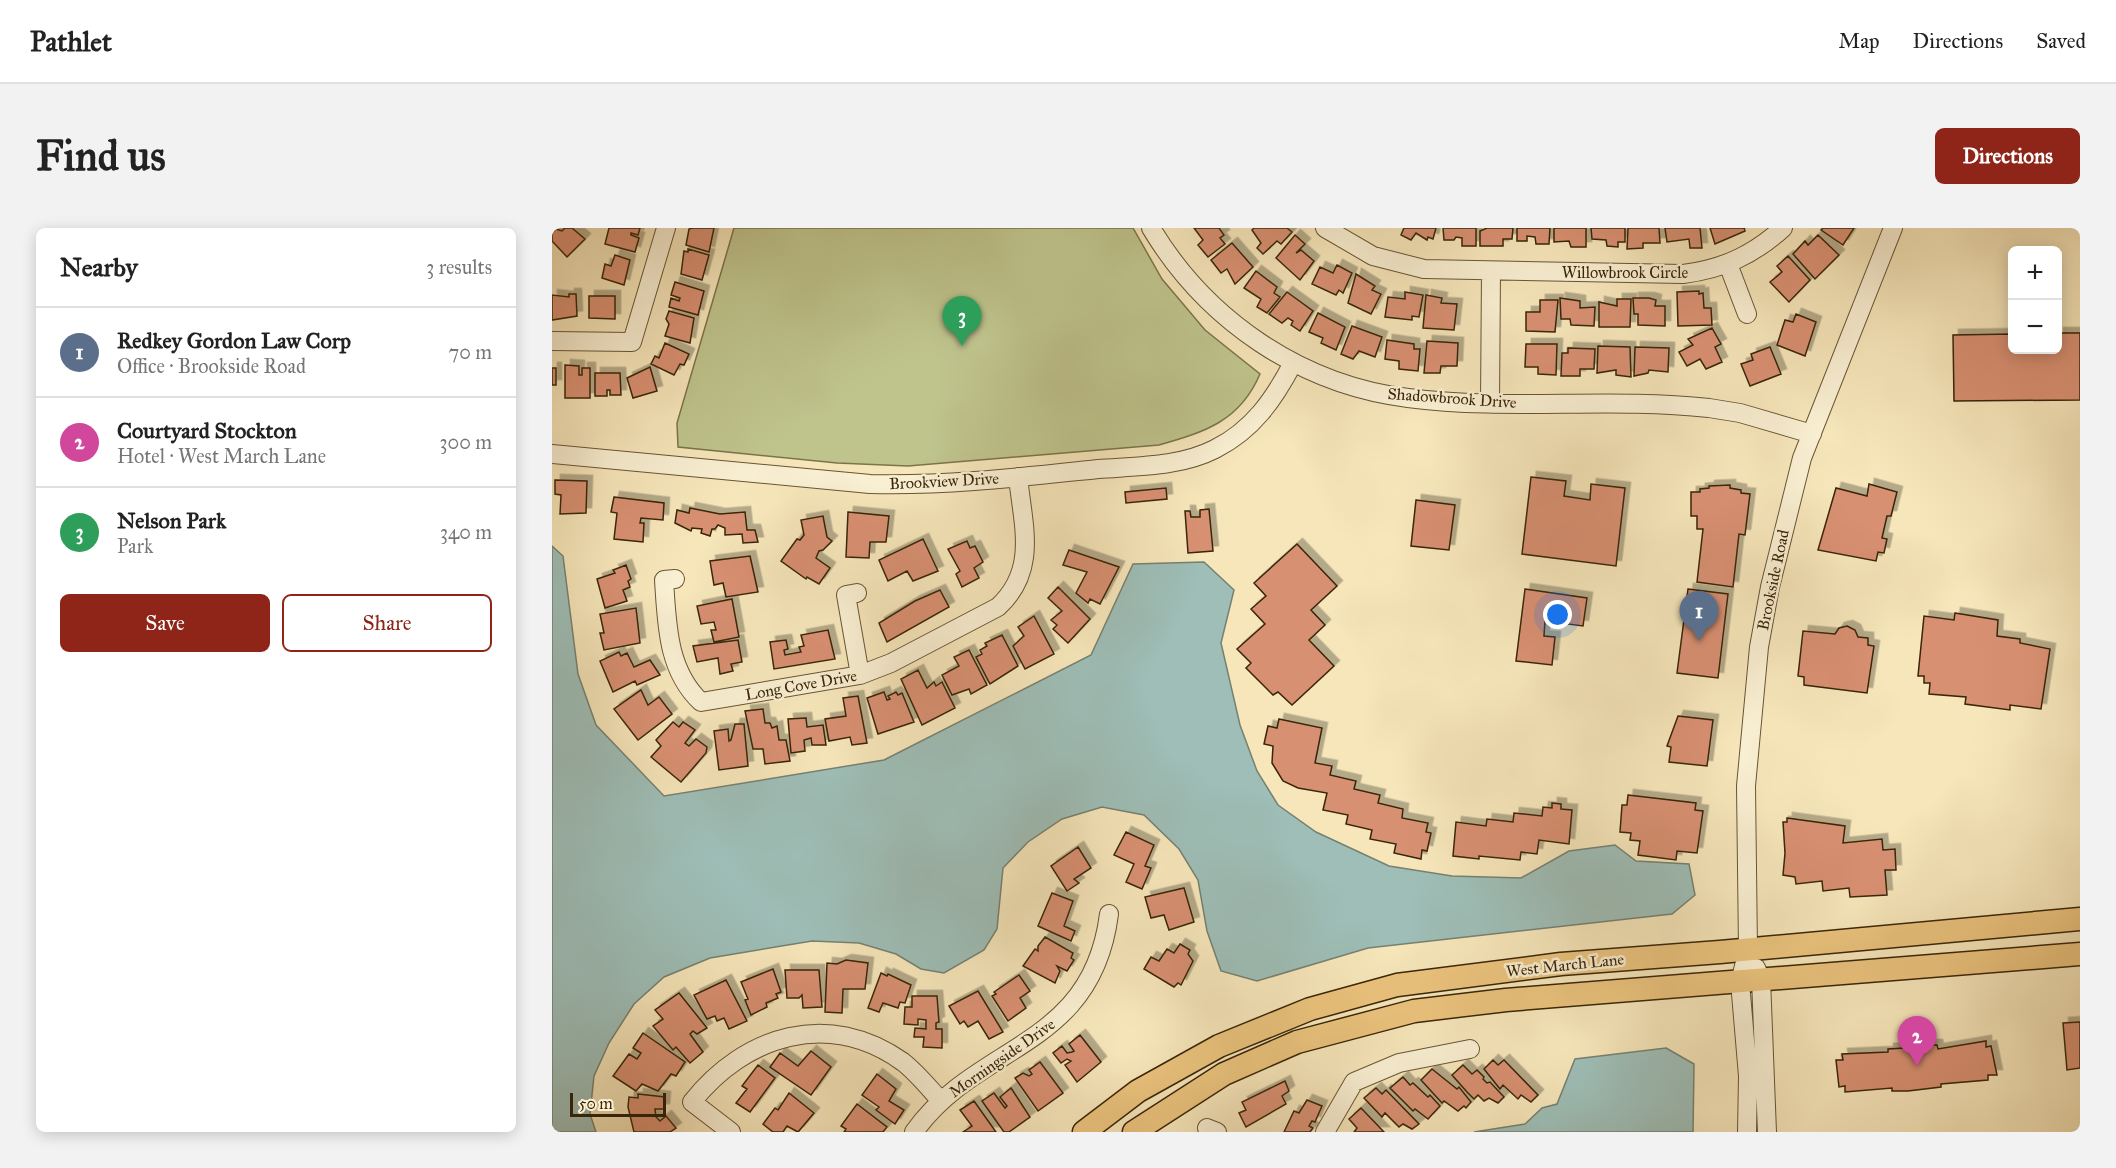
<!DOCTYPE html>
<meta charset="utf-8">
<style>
body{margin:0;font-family:"IM FELL Great Primer",serif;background:#f2f2f2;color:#222}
.controls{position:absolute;right:18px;top:18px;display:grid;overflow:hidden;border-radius:9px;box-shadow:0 3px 15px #0003}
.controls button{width:54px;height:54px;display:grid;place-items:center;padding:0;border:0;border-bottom:2px solid #e0e0e0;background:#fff;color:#222;font:30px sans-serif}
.scale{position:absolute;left:18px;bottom:15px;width:96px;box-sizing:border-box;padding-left:6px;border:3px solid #392508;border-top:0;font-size:16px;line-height:21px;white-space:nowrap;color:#392508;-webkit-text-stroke:4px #f9efd2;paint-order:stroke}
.you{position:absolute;left:1006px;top:387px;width:21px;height:21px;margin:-15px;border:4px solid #fff;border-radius:50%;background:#1a73e8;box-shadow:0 0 0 9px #1a73e833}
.badge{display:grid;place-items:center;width:39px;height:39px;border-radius:50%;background:#8f2418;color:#fff;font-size:20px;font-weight:700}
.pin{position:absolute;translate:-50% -50px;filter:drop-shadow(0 2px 3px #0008)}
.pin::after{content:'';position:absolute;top:32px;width:21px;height:18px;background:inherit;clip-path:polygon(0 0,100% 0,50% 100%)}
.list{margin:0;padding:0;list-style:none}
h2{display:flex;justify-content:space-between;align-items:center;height:78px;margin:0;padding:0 24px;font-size:26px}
h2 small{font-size:20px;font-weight:400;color:#767676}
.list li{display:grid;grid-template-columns:39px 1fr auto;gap:18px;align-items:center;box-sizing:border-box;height:90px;padding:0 24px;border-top:2px solid #e0e0e0}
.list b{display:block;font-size:22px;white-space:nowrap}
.list p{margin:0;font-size:20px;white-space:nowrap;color:#767676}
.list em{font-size:20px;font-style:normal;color:#767676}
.actions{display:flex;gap:12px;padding:18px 24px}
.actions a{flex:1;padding:14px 0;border:2px solid #8f2418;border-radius:9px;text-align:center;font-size:21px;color:#8f2418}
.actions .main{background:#8f2418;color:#fff}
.map{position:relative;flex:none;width:1528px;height:904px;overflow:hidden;border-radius:9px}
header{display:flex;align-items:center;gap:36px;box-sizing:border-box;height:84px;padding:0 30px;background:#fff;border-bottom:2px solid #e0e0e0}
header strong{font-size:28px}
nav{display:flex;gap:33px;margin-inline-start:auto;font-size:21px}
.intro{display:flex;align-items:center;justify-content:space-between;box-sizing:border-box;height:144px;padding:0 36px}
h1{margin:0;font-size:42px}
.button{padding:15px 27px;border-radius:9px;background:#8f2418;color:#fff;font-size:21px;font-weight:700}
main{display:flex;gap:36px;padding:0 36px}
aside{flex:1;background:#fff;border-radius:9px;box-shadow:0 3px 15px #0003}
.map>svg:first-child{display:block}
</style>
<header>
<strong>Pathlet</strong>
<nav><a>Map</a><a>Directions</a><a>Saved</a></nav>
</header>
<div class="intro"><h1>Find us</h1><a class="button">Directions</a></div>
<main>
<aside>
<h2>Nearby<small>3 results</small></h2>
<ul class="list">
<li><span class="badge" style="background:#5c6f8a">1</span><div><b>Redkey Gordon Law Corp</b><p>Office · Brookside Road</p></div><em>70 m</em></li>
<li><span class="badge" style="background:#d1479c">2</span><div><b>Courtyard Stockton</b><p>Hotel · West March Lane</p></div><em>300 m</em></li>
<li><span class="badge" style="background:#2e9e5b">3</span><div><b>Nelson Park</b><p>Park</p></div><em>340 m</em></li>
</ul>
<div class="actions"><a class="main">Save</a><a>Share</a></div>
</aside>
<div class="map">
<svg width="1528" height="904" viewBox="0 0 1528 904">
<defs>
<filter id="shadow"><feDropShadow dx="5.5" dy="-5.5" stdDeviation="0" flood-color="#0004"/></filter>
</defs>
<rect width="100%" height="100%" fill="#f6e6ba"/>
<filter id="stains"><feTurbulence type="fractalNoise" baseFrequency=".00333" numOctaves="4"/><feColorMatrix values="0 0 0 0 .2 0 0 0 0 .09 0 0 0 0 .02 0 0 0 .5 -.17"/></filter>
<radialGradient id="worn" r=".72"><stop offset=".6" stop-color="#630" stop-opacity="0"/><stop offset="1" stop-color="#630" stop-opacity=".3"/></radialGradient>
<path fill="#bfc48d" stroke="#7c744a" stroke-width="1.5" d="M182,0H581L610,51L653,102L708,146C688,193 653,204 607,217L356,238L285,235L126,219L125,195Z"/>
<path fill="#9ebeb7" stroke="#768171" stroke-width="1.5" d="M0,318L11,328L26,446L44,497L112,568L332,532L539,427L581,336L652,334L682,362L669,415L688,497L705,543L726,577L764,604L837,638L900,648L969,650L1017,623L1063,617L1084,633L1137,636L1143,667L1120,686L816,720L705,753L669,743L655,703L646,652L627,621L592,587L550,579L510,591L476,614L451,640L445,701L432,722L392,745L369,741L344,726L307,715L260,713L158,730L112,749L82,776L57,815L42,848L38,886L44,904H0Z
M1114,820L1142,836L1141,904H922L973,896L990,880L1005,876L1023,831Z"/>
<path fill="#d89072" stroke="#392508" stroke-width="1.5" filter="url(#shadow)" d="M13,0H20L33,11L15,29L0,13V5L4,1L10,3Z
M57,0H88L86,7L79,5V7L87,10L83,24L53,16Z
M140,0H162L157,24L134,17L137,1Z
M642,0H667L672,7L668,10L673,16L656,29L646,17L651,12Z
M702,0H735L740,4L729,16L725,13L711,26L705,20L709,15L700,2Z
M852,0H884L881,11L876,9L875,12L864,5L859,12L849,7Z
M891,0H924V18H910V10L904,9L902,12H892Z
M935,0H961L960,11H951V18H928V3Z
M965,0H998L997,16H984L983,9L975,8V13H965Z
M1002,0H1034V19H1019L1017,13L1002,14Z
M1039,0H1073V14H1066V19L1055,18L1054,12L1040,11Z
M1076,0H1107L1108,15H1091V20L1075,21Z
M1113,0H1148L1150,20H1138L1137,11L1115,14Z
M1158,0H1192L1193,3L1163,16Z
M1271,0H1302L1291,17L1269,2Z
M743,7L753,16L744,25L749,22L762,33L748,52L724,30Z
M1266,7L1287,27L1263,51L1241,26L1253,13L1256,17Z
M680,15L701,39L683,56L675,41L669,45L659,32Z
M136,21L157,27L150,52L129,46L132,23L136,24Z
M63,27L78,32L72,57L50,50L53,36L59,38Z
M1236,28L1258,52L1237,74L1218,54L1230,44L1225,38Z
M785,37L800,45L791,65L787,62L784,67L760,56L768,39L781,45Z
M704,43L725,59L722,65L728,69L715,85L705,79L709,71L692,60Z
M804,46L823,58L820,62L829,66L819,86L796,75Z
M123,54L152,63L146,87L117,79L119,70L127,73L128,70L119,67Z
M1147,63V66L1151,65L1152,80H1159L1160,97L1126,98L1125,64Z
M735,64L761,83L748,103L739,97L741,93L736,90L730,95L717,86Z
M853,64L871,67L867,89L860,88V92L833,89L836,69L853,71Z
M17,66H24L25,88L0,92V67L17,69Z
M874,67L890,70L889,75L905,76L902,102L871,100Z
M37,68H63V91L37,90Z
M1008,70L1028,73V80L1043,79L1042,98L1019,97L1018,91H1009Z
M1081,70H1097L1104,72L1103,78H1113V98L1086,97V86H1082Z
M1065,71H1079L1078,99H1047V74L1065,78Z
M988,72H1006L1003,104L974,103V84H988Z
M117,83L142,90L138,115L113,108L117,96L114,91Z
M766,85L793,99L784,122L769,115L771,110L757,104Z
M1244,86L1264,94L1253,128L1225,117L1233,92L1241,94Z
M800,98L830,109L823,129L807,123L801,131L789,126Z
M1160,100L1169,116L1163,119L1170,134L1154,141L1148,131L1135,138L1127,124L1141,117L1136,111Z
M1506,105H1528V172L1402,173L1401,107L1460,106V122H1506Z
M835,112L862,116V121H868L866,143L847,141V133L833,131Z
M875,113L906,115L905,138H889L888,145H872Z
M113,115L137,126L132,137L128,136L122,147L99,136L103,128L107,130Z
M974,116H1005L1004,147L986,146V139H973Z
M1046,118L1078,119L1079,149L1064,147V142L1045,145Z
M1083,119L1117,120L1116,144L1097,142L1096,145L1082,148Z
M1218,119L1229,146L1198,158L1189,136L1201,132L1199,126Z
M1016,120L1043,121L1042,141H1028V148H1009L1010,125H1016Z
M13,137L27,138V147H30V140H38V170H13Z
M98,139L105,163L81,170L75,150Z
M0,140H4V157H0Z
M43,145H68L69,167H58V162H55V168H43Z
M979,249L1014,253L1012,268L1038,272L1039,256L1073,260L1064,338L970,326Z
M3,252L35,253L34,285L8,286L9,267L3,266Z
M1317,256L1345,264L1339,288H1335L1330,310L1335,311L1332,325L1326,324L1324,333L1266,322L1284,260L1315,268Z
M1178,257V260L1189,262V265L1198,266L1193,307L1187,306L1181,359L1145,354L1151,301H1145V288H1139V264H1148V261L1157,260V258Z
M614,260L615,271L574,275L573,264Z
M62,269L112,275L111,292L89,290L88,295H92L91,314L62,311L65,285L59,284Z
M864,272L903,277L897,322L859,318Z
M138,280L168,286L193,284L195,302H203L206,314L191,315L190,306L173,307V300L166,297L163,301H160L158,308L149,305L150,301L140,300L139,303L123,295L125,282L137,285Z
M657,281L661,323L636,325L633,283H638L639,289H648V282Z
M296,284L337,288L334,314H318L317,330L294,329Z
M271,288L275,309L280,313L271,322L267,323L264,330L278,340L267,356L255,349L254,351L229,333L245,311L248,312L252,307L249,292Z
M371,311L386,343L361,353L355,343L336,353L327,332Z
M415,313L418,320L423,318L431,334L422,340L427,350L410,359L404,346L408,343L396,321Z
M745,316L785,358L759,382L773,397L757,412L782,438L740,477L726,464L721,467L694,440L699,435L685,421L713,396L699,381L714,368L702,355Z
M517,322L567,339L548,376L538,371L536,375L524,365L535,344L511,337Z
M198,328L206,364L174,369L171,355L162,357L158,333Z
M74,337L79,351L76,353L78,359L71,362L75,373L53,380L45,351L63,345L61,342Z
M506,359L538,391L516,415L501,401L505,397L499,392L510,383L496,370Z
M973,361L1035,370L1031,398L993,393L992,408L1003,409L1000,437L964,433Z
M1136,361L1176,366L1166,450L1125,445Z
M388,362L397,379L335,414L327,395L363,373Z
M180,371L187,409L162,414L159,402H164L162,394L149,396L145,378Z
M84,380L88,415L52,422L48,405H52L48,386Z
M1403,385L1446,392L1445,408L1468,411V415L1498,421L1489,481L1458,477V482L1413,476L1414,469L1377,466L1378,455H1372V448H1366L1372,388L1402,392Z
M482,388L502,426L473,441L461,418L472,408L466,399Z
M1295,398L1303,402L1306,409L1316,410V417L1322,418L1315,465L1252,457V449L1246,448L1251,403L1283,406L1287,400Z
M276,402L283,431L222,441L218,414L234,412L236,421L232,422L233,427L249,424L247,419L252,418L249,407Z
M450,407L466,438L438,456L424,429L430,426L428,422L435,418L433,415Z
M186,412L190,434L179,436L181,443L168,446L166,430L145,434L141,418Z
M417,422L435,457L419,466L417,461L400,467L390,447L407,438L402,429Z
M67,424L69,428L75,425L82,439L98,432L108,447L85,457L83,453L61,464L48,433Z
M366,442L375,460L382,454L384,458L390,454L403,480L370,497L349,451Z
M89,462L96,477L107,469L120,486L86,512L62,481Z
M332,464L335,472L338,471L336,468L344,464L346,467L350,465L362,494L326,506L315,470Z
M306,468L315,515L300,517L298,509L277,513L273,491L294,488L291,470Z
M211,481L213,495H218L220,500L225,498L227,512H234L238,533L213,536L211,521H201L193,483Z
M1126,488L1161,492L1155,538L1117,534L1119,519L1115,518Z
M254,490L255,499L271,497L274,517H260L259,510L252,512L253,523L239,525L236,491Z
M727,491L770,500L763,535L780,538L778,547L804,553L802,561L828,567L826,575L851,581L850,590L876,595L874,604L879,605L875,623L870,622L869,631L842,625L844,616L818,611L820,602L794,596L796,587L771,582L775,565L746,560L731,553L720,535L721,518L712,516L716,498L725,500Z
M121,494L127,499L131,494L143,502L133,515L137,518L144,511L155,519L154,525L129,554L99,529L109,518L104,512Z
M183,496H192L196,538L167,542L162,503L176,501L177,513L179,512Z
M1076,567L1144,575L1143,582L1151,583L1145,625L1125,623L1124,632L1086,627L1088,613L1078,612L1079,605L1068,604L1070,577H1075Z
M1000,575L1009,576V581L1020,582L1017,616L987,612L985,626L969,624L968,632L927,628V631L901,628L904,594L934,598L935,591L961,594L962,585L990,588L991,579L1000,580Z
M1235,590L1293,598L1291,615L1330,611L1331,622L1343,621L1344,642H1333L1335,667L1298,669L1297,660L1271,663L1270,653L1244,656L1243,649L1231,647L1233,625L1231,594H1235Z
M574,604L602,617L593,638L599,640L590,661L574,654L582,636L562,627Z
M526,619L539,640L522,651L527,655L515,663L499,638Z
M632,660L642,694L617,702L612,687L599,690L593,669Z
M500,665L521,673L512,698L523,703L519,713L486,698Z
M493,709L521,725L519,730L522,732L515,743L505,738L508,743L503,755L471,738L483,721L486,723V718Z
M628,716L638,722L636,726L641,733L629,757L626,755L622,759L592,741L599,729L607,733L615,721L622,725Z
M294,732L316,735L313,761H291L290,785L273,784L275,735L285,736Z
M221,741L229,764L224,766L226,770L214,775L215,779L199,787L193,772L196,771L189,754Z
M233,742H267L270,779L251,780L250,767L247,770H235Z
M329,745L335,748L336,746L359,757L353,775L348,774L346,780L331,775L327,784L316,780Z
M467,747L478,763L468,770L474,780L456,793L440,768L444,766L442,764Z
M174,752L195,793L177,801L172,790L165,793L163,788L155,791L142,767Z
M426,763L451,804L437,811L426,793L416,799L412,793L408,796L397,778Z
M127,765L155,800L145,806L141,803L138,806L151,824L138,835L124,819L121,822L101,798L111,791L103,782Z
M360,768H385L387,794L384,795V801H390V820L371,819L372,809H362L363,800L374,801V792L366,791V797L352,796L353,779H360Z
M1528,794V840L1515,842L1511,795Z
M91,805L133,834L124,848L119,846L106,863L90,856L84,863L61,848L77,826L85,831L89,825L81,820Z
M528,807L549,834L525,854L513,837L519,833L515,831L509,835L501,825L510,818L515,825L520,824L522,823L517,816Z
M1352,809H1361L1362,817H1385L1386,821L1434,813V819L1439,818L1445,847H1436V852L1389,856V859L1356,863H1340V860L1293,864V858L1287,859L1284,832H1291L1290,826L1336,824V821L1352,820Z
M259,823L279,839L259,867L218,839L228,825L246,838Z
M941,832L946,837L952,832L986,867L979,874L969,867L966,871L951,857L948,861L932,841Z
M488,834L511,865L486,883L463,850L471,845L477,848L480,846L477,842Z
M206,837L223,850L198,884L184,875L195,861L190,858Z
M911,837L920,846L925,842L932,849L931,851L935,855L938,854L952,869L946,875L937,870L932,873L926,867L922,871L915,864L900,847Z
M880,841L905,861L907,859L919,874L914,880L912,878L906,883L892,873L890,875L869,852Z
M325,846L344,861L337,873L352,882L343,896L324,882L327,879L310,867Z
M851,849L858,857L861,855L876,869L878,867L888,878L876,891L863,881L861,883L838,860Z
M733,853L737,863L730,868L734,876L694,899L687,885L694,882L690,874Z
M459,860L478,889L457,904H452L430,873L442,865L453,880L455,878L448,869Z
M824,860L830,866L834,862L867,896L860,901L851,896L847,899L833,885L830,889L812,870Z
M237,865L262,885L246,904L235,898L231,904H221L211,896L223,880L226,882Z
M86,866L113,869L112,881H103L104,889L108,893L114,888L124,900L118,904H82L76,879L77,869L86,870Z
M755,872L770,878L763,894L760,893L757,898L761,900L758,904H732L742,883L747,885Z
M422,873L444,904H411L420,898L408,882Z
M305,876L335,899L331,904H292L294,901L289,898Z
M809,880L832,904H802L805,900L797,891Z"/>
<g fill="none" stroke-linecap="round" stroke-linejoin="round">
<defs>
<path id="minor" d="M599,0C654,92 749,157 856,170C956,183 1057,169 1157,180L1188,185L1260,206
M773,0L821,28L872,41L1131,46C1171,41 1201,27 1231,0
M1176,36L1195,86
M0,113L80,114L114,0
M938,174L939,43
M0,226L318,256C395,258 470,249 546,241C585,238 628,239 663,221C701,202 722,171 741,135
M123,351L112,352C115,396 115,442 149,474L308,447L339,435L446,379C486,342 471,298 466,249
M305,365L294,367L308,447
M1204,740L1209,751L1215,904
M655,900L665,904
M179,904L140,874C193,807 277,781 351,834C365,845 377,860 389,873
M362,904C426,814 540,821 557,686
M773,904L802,854L847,835L918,821
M1195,904L1196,848L1188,754L1196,722L1194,558L1207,419L1218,359L1250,230L1341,0"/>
<path id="major" d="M532,904L586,863L667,818L758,781L845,757L1009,736L1168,724L1528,691
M582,904L672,846L745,814L862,783L954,772L1528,726"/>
</defs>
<use href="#minor" stroke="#685534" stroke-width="20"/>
<use href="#major" stroke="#392508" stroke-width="25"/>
<use href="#minor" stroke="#f9efd2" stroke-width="18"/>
<use href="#major" stroke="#ebc37d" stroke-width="22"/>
</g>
<g text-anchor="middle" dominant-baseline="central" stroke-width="5" stroke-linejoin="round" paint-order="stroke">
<g font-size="16" fill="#392508" stroke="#f9efd2">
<text x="1073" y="44">Willowbrook Circle</text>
<text transform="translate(900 170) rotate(4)">Shadowbrook Drive</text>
<text transform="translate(392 253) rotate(-3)">Brookview Drive</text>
<text transform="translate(1221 352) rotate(-78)">Brookside Road</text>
<text transform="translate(249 457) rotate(-10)">Long Cove Drive</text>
<text transform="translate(1013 737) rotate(-6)">West March Lane</text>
<text transform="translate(450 830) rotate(-35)">Morningside Drive</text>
</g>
</g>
<rect width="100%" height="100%" filter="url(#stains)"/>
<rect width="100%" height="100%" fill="url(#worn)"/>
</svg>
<div class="controls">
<button>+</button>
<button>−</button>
</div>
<div class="scale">50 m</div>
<div class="you"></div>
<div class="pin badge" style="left:1147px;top:413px;background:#5c6f8a">1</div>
<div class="pin badge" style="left:1365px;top:838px;background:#d1479c">2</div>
<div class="pin badge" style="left:410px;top:118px;background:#2e9e5b">3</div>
</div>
</main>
